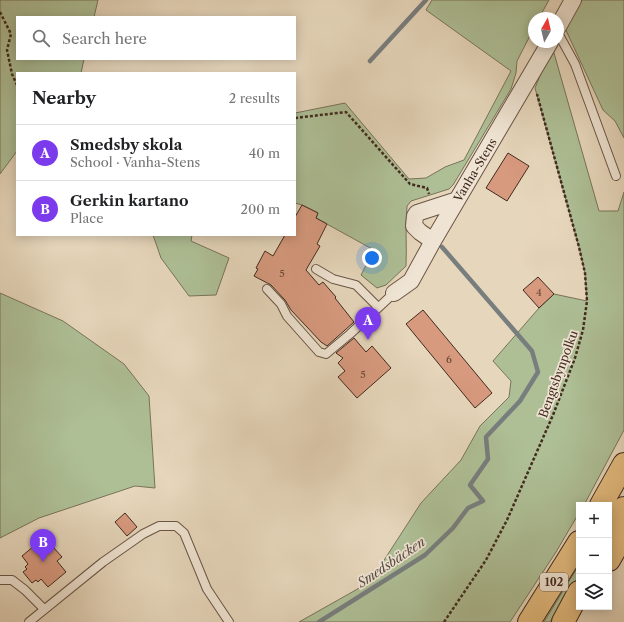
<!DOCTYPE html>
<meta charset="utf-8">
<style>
body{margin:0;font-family:"Libre Caslon Text",serif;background:#f6f6f6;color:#202124}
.controls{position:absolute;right:12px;bottom:12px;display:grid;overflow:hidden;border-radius:0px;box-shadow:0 2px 10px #0003}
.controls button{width:36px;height:36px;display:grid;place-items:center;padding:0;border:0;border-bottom:1px solid #e0e0e0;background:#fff;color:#202124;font:20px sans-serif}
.compass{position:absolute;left:528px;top:12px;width:36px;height:36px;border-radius:50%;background:#fff;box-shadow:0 2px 10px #0003;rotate:8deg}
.you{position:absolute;left:372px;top:258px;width:14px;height:14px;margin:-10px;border:3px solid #fff;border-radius:50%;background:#1a73e8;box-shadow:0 0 0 6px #1a73e833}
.badge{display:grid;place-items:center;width:26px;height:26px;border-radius:50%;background:#7c3aed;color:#fff;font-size:13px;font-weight:700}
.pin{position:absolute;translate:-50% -33px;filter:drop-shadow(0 1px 2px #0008)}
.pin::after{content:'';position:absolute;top:21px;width:14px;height:12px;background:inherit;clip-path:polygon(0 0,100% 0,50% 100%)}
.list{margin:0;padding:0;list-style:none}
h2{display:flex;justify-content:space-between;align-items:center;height:52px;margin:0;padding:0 16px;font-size:17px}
h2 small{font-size:13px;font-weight:400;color:#757577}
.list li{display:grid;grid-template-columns:26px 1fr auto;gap:12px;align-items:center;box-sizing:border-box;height:56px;padding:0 16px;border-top:1px solid #e0e0e0}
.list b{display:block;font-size:15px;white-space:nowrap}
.list p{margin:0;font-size:13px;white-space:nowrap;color:#757577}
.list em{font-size:13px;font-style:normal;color:#757577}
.icon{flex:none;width:22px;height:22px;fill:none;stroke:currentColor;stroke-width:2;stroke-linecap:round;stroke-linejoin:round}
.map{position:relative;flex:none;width:624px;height:622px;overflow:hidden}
.search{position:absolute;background:#fff;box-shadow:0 2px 10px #0003;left:16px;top:16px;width:280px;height:44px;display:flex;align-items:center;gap:10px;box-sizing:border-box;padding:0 14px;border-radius:0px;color:#757577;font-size:15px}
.panel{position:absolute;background:#fff;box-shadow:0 2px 10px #0003;left:16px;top:72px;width:280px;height:164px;border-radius:0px}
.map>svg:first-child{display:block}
</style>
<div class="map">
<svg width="624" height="622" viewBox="0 0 624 622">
<rect width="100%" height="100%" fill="#e6d6bb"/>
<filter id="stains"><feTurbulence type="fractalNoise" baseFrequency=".005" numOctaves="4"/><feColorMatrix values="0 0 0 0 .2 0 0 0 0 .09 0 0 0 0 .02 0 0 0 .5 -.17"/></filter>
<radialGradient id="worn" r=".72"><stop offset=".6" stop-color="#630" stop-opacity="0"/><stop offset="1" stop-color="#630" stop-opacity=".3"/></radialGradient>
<path fill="#aebf96" stroke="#78745a" d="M0,0H98L94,17H17V59H84L81,73H17V151L0,174Z
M432,0H549L539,18H534V28L517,61L516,73L511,89L453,185L449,189L411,201L407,206C405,226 407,246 406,266L386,285L377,288L361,275L374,250L316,218L318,213L302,205L295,203V113L345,103L409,179L426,178L445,167L464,160L511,71L426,10Z
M579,0H624V138L615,121L603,110L564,26Z
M552,46L599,211H618L624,192V430L584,505H579V513L556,552L510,622H299L370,582L421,503L461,460L480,426L509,397L511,381L493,361L539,308L554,294L587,301L585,273L579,247L535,88Z
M153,235H192L191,241L229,258L216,295L189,296L161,258Z
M0,293L63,321L124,364L149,396L155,488L135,486L39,518L0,538Z
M579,565V575L577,579L550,622H544Z"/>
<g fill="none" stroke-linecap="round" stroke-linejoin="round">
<path stroke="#787e7e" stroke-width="4.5" d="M370,61L426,0
M319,622L425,555L453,528L468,508L483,501L470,485L488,459L486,437L520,401L538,372L532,351L442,247"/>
</g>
<path fill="#d89a7f" stroke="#412a1f" d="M508,153L529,166L507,201L486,188Z
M302,205L318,213L316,218L327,224L317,244L320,246L306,270L319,285L323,282L336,297L335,298L354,322L327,346L321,342L291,310L285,300L271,285L254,276L258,269L256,268L265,251L273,256L285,235H295V217Z
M538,277L554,294L539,308L523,290Z
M423,310L492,393L475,408L406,324Z
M354,338L366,352L372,346L391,368L357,398L338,377L345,371L338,363L343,358L336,353Z
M125,513L137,527L127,536L115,522Z
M40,541L50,552L54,548L62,557L57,561L66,572L48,587L41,579L38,582L36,580L32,583L23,572L27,569L25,567L28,564L22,556Z"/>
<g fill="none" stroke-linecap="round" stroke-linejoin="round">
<defs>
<path id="lane" d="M558,33L575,64L616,176
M316,269L333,279L356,285L378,307
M267,289L281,304L287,316L319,352L326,354L350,334L394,293
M0,580H12L25,590L44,609
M29,622L103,562L143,534L159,526H176L184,533L207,589L229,622"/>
<path id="street" d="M558,27L573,0
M433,241L420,232L414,226L415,216L417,213L457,200
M394,293L411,281L433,241L550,42"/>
<path id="highway" d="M601,505L624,464
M609,537L624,508
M609,560L624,534
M529,622L579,542
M563,622L579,592"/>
</defs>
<use href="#lane" stroke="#6a5546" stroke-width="10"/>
<use href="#street" stroke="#6a5546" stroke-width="18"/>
<use href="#highway" stroke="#412a1f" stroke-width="24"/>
<path stroke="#412a1f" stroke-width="2.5" stroke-dasharray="3 2" stroke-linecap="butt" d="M0,12L11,34L7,50L12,74L17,85
M295,118L346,112L410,184L427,188L429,194
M444,622L486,560L507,520L553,415L575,358L583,330L587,301L585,273L579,247L537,94"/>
<use href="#lane" stroke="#efe4d3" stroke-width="8"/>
<use href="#street" stroke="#efe4d3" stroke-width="16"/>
<use href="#highway" stroke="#e3bb7e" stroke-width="22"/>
</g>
<g text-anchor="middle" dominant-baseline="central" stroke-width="3.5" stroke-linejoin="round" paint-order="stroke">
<g font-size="10" fill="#674637">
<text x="282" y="273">5</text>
<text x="539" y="292">4</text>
<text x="449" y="359">6</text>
<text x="363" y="374">5</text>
</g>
<rect fill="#efe4d3" stroke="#756255" stroke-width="1" x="540" y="573" width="28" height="18" rx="3"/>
<g font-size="11" font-weight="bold" fill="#412a1f">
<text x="554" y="582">102</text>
</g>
<g font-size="12" fill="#412a1f" stroke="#efe4d3">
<text transform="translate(475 170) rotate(-59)">Vanha-Stens</text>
<text transform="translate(558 374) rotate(-70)">Bengtsbynpolku</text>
</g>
<g font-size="13" font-style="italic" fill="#584d46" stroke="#efe4d3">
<text transform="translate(391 562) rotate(-34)">Smedsbäcken</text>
</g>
</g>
<rect width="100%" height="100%" filter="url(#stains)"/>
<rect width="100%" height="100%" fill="url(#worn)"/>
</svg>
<div class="controls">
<button>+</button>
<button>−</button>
<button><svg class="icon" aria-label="layers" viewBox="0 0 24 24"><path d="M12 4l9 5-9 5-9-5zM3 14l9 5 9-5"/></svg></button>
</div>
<svg class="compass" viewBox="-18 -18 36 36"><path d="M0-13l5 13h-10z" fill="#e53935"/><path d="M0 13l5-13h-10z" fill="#757577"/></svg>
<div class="you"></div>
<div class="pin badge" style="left:368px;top:340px">A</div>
<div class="pin badge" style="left:43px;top:562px">B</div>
<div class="search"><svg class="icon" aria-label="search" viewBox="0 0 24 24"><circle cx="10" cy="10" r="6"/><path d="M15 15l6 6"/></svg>Search here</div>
<section class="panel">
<h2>Nearby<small>2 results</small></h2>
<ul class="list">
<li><span class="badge">A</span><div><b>Smedsby skola</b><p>School · Vanha-Stens</p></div><em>40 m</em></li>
<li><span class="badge">B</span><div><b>Gerkin kartano</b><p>Place</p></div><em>200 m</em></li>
</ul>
</section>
</div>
